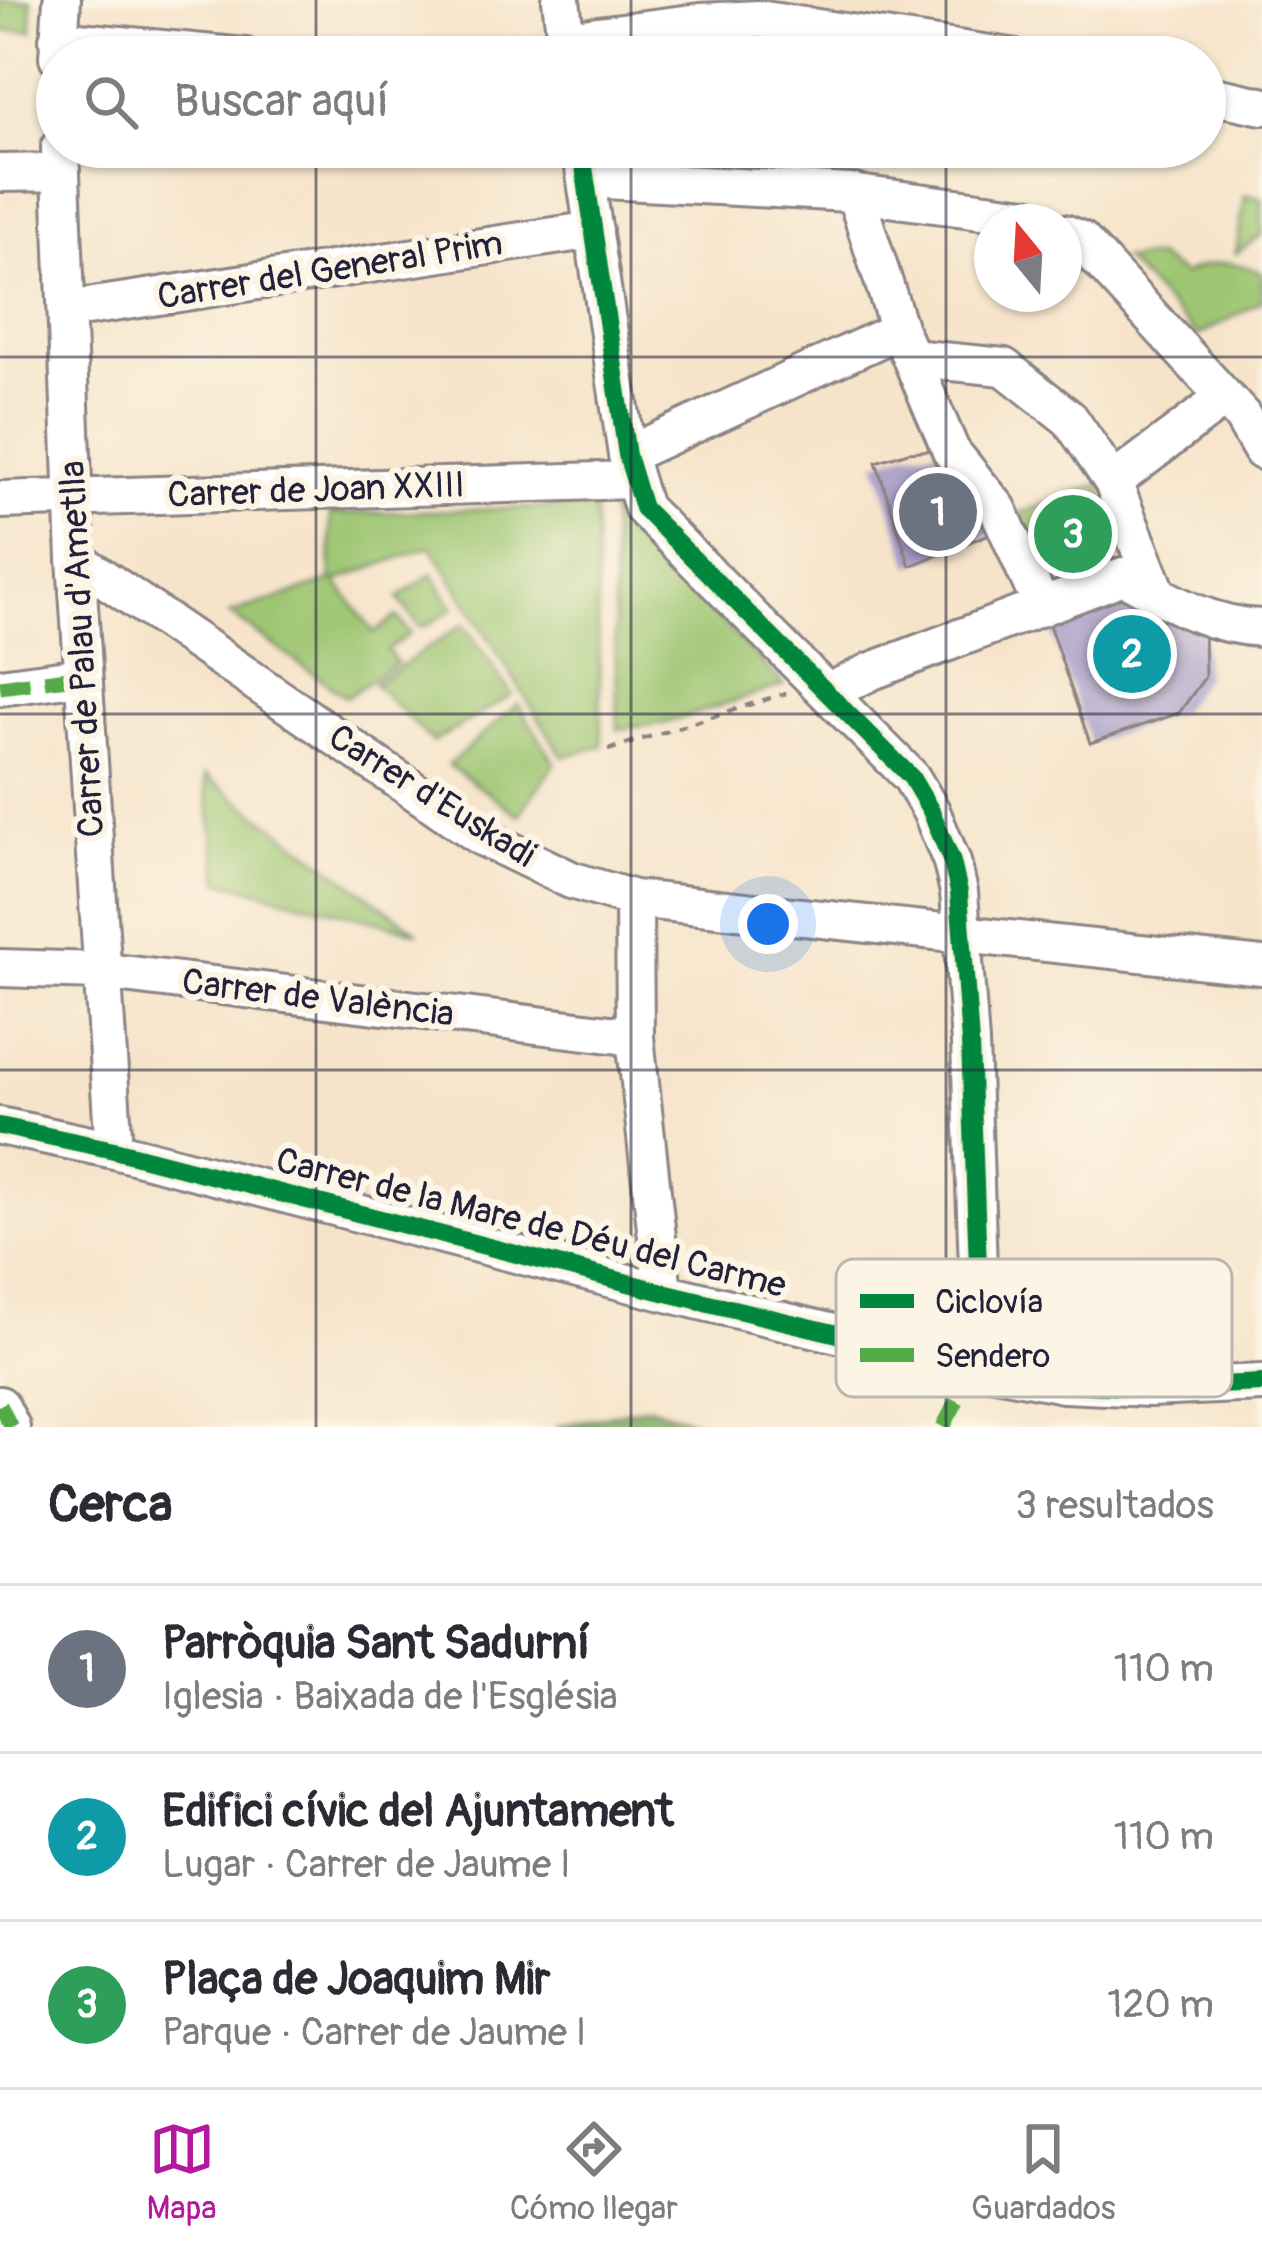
<!DOCTYPE html>
<html lang="es">
<meta charset="utf-8">
<style>
body{margin:0;font-family:Pangolin,sans-serif;background:#f7f7f7;color:#2b2b33}
.compass{position:absolute;left:974px;top:204px;width:108px;height:108px;border-radius:50%;background:#fff;box-shadow:0 3px 9px #0004;rotate:342deg}
.you{position:absolute;left:768px;top:924px;width:42px;height:42px;margin:-30px;border:9px solid #fff;border-radius:50%;background:#1a73e8;box-shadow:0 0 0 18px #1a73e833}
.badge{display:grid;place-items:center;width:78px;height:78px;border-radius:50%;background:#b5179e;color:#fff;font-size:39px;font-weight:700}
.pin{position:absolute;translate:-50% -50%;border:6px solid #fff;box-shadow:0 3px 12px #0006}
.list{margin:0;padding:0;list-style:none}
h2{display:flex;justify-content:space-between;align-items:center;height:156px;margin:0;padding:0 48px;font-size:51px}
h2 small{font-size:39px;font-weight:400;color:#7c7c81}
.list li{display:grid;grid-template-columns:78px 1fr auto;gap:36px;align-items:center;box-sizing:border-box;height:168px;padding:0 48px;border-top:3px solid #e1e1e2}
.list b{display:block;font-size:45px;white-space:nowrap}
.list p{margin:0;font-size:39px;white-space:nowrap;color:#7c7c81}
.list em{font-size:39px;font-style:normal;color:#7c7c81}
.icon{flex:none;width:66px;height:66px;fill:none;stroke:currentColor;stroke-width:2;stroke-linecap:round;stroke-linejoin:round}
.map{position:relative;flex:none;width:1262px;height:1427px;overflow:hidden}
.search{position:absolute;background:#fff;box-shadow:0 3px 9px #0004;left:36px;right:36px;top:36px;height:132px;display:flex;align-items:center;gap:30px;box-sizing:border-box;padding:0 42px;border-radius:66px;color:#7c7c81;font-size:45px}
.sheet{height:660px;background:#fff}
nav{display:flex;justify-content:space-around;align-items:center;box-sizing:border-box;height:168px;border-top:3px solid #e1e1e2;background:#fff;font-size:33px;color:#7c7c81}
nav a{display:grid;justify-items:center;gap:6px}
nav .on{color:#b5179e}
.map>svg:first-child{display:block}
</style>
<div class="map">
<svg width="1262" height="1427" viewBox="0 0 1262 1427">
<rect width="100%" height="100%" fill="#fcf5e5"/>
<filter id="ink" filterUnits="userSpaceOnUse"><feTurbulence type="fractalNoise" baseFrequency=".00833" numOctaves="2"/><feDisplacementMap in="SourceGraphic" scale="24" xChannelSelector="R" yChannelSelector="G"/><feConvolveMatrix kernelMatrix="1 2 1 2 8 2 1 2 1" color-interpolation-filters="sRGB"/></filter>
<filter id="wash" filterUnits="userSpaceOnUse"><feTurbulence type="fractalNoise" baseFrequency=".004" numOctaves="4" result="noise"/><feDisplacementMap in="SourceGraphic" scale="48" xChannelSelector="R" yChannelSelector="G"/><feGaussianBlur stdDeviation="2.7" result="paint"/><feColorMatrix in="noise" values="0 0 0 0 0 0 0 0 0 0 0 0 0 0 0 0 0 1.4 0 .05"/><feComposite in="paint" operator="in"/></filter>
<g filter="url(#wash)">
<rect width="100%" height="100%" fill="#f6e4ca"/>
<path fill="#9ec672" stroke="#607456" stroke-width="3" d="M0,0H31L32,31H0Z
M1245,195L1262,198V235L1236,253Z
M1156,257L1183,275C1208,261 1235,259 1262,273V301L1198,336L1123,259Z
M1100,484L1126,554L1048,580L1017,514Z
M594,506L602,746L563,757L431,546L336,581L374,633L397,616L410,634L387,650L397,663L346,697L230,614L331,581L330,514Z
M611,509L784,685L666,723L618,729Z
M432,574L454,608L426,626H419L398,598Z
M464,624L512,695L433,742L374,684Z
M518,704L555,763L519,815L448,765Z
M204,775L418,932L220,881Z"/>
<path fill="#7eab64" stroke="#506650" stroke-width="3" d="M649,1406L709,1427H556Z"/>
<g id="blocks">
<path fill="#a89ec9" d="M945,449L994,532L910,566L876,462L908,452Z
M1128,587L1204,632L1205,677L1179,713L1090,743L1046,616Z"/>
</g>
</g>
<g filter="url(#ink)">
<use href="#blocks" fill-opacity="0" stroke="#8c8382" stroke-width="3"/>
<g fill="none" stroke-linecap="round" stroke-linejoin="round">
<defs>
<path id="minor" d="M561,0L568,57
M58,39L245,57
M566,39L700,22L758,19L1010,57
M58,57L62,0
M1205,94L1262,106
M60,147L76,559L114,1150
M581,147L627,455L643,508L911,777L931,811L952,862L959,892L970,1043L980,1324L975,1367
M0,173L61,172
M586,179L850,193L1026,216L1041,222
M855,193L899,330L951,451L998,509L1042,607
M1064,233L1081,240L1242,416L1262,451
M67,310L594,230
M911,358L1004,367L1070,419L1113,482L1158,595
M627,455L899,330
M1113,482L1224,398
M0,500L633,480
M76,559L480,836L571,880L634,899L1262,966
M0,687L82,676
M829,692L872,671L1123,576C1169,601 1209,626 1262,628
M634,899L635,1037L663,1292
M0,968L99,971L635,1037
M0,1126L114,1150L663,1292L975,1367L1064,1384L1150,1388L1262,1383
M0,1405L11,1427"/>
</defs>
<use href="#minor" stroke="#8c8382" stroke-width="42"/>
<path stroke="#8c8382" stroke-width="4.5" stroke-dasharray="9 9" stroke-linecap="butt" d="M608,750L786,693"/>
<use href="#minor" stroke="#fff" stroke-width="36"/>
<path stroke="#53aa46" stroke-width="15" stroke-dasharray="30 15" stroke-linecap="butt" d="M0,687L82,676
M0,1405L11,1427
M943,1427L975,1367"/>
<defs>
<path id="cycleway" d="M581,147L627,455L643,508L911,777L931,811L952,862L959,892L970,1043L980,1324L975,1367
M0,1126L114,1150L663,1292L975,1367L1064,1384L1150,1388L1262,1383"/>
</defs>
<use href="#cycleway" stroke="#fcf5e5" stroke-width="26"/>
<use href="#cycleway" stroke="#00873e" stroke-width="18"/>
</g>
</g>
<path fill="none" stroke="#22223b" stroke-width="3" stroke-opacity="0.55" d="M316,0V57M631,0V57M946,0V57M316,147V1427M631,147V1427M946,147V1427M0,357H1262M0,714H1262M0,1070H1262"/>
<g text-anchor="middle" dominant-baseline="central" stroke-width="12" stroke-linejoin="round" paint-order="stroke">
<g font-size="36" fill="#22223b" stroke="#fcf5e5">
<text transform="translate(330 270) rotate(-9)">Carrer del General Prim</text>
<text transform="translate(316 490) rotate(-2)">Carrer de Joan XXIII</text>
<text transform="translate(82 649) rotate(-93)">Carrer de Palau d'Ametlla</text>
<text transform="translate(432 796) rotate(32)">Carrer d'Euskadi</text>
<text transform="translate(318 998) rotate(7)">Carrer de València</text>
<text transform="translate(531 1223) rotate(14)">Carrer de la Mare de Déu del Carme</text>
</g>
</g>
<rect x="836" y="1259" width="396" height="138" rx="18" fill="#fcf5e5" stroke="#bbb6b2" stroke-width="3"/>
<rect x="860" y="1294" width="54" height="14" fill="#00873e"/>
<rect x="860" y="1348" width="54" height="14" fill="#53aa46"/>
<g font-size="33" fill="#22223b">
<text x="935" y="1313">Ciclovía</text>
<text x="935" y="1367">Sendero</text>
</g>
</svg>
<svg class="compass" viewBox="-18 -18 36 36"><path d="M0-13l5 13h-10z" fill="#e53935"/><path d="M0 13l5-13h-10z" fill="#7c7c81"/></svg>
<div class="you"></div>
<div class="pin badge" style="left:938px;top:512px;background:#6b7280">1</div>
<div class="pin badge" style="left:1132px;top:654px;background:#0f9aa8">2</div>
<div class="pin badge" style="left:1073px;top:534px;background:#2e9e5b">3</div>
<div class="search"><svg class="icon" aria-label="search" viewBox="0 0 24 24"><circle cx="10" cy="10" r="6"/><path d="M15 15l6 6"/></svg>Buscar aquí</div>
</div>
<section class="sheet">
<h2>Cerca<small>3 resultados</small></h2>
<ul class="list">
<li><span class="badge" style="background:#6b7280">1</span><div><b>Parròquia Sant Sadurní</b><p>Iglesia · Baixada de l'Església</p></div><em>110 m</em></li>
<li><span class="badge" style="background:#0f9aa8">2</span><div><b>Edifici cívic del Ajuntament</b><p>Lugar · Carrer de Jaume I</p></div><em>110 m</em></li>
<li><span class="badge" style="background:#2e9e5b">3</span><div><b>Plaça de Joaquim Mir</b><p>Parque · Carrer de Jaume I</p></div><em>120 m</em></li>
</ul>
</section>
<nav>
<a class="on"><svg class="icon" aria-label="map" viewBox="0 0 24 24"><path d="M3 6l6-2 6 2 6-2v14l-6 2-6-2-6 2zM9 4v14M15 6v14"/></svg>Mapa</a>
<a><svg class="icon" aria-label="directions" viewBox="0 0 24 24"><path d="M12 3l9 9-9 9-9-9zM9 14v-3h6M13 9l2 2-2 2"/></svg>Cómo llegar</a>
<a><svg class="icon" aria-label="saved" viewBox="0 0 24 24"><path d="M7 4h10v16l-5-4-5 4z"/></svg>Guardados</a>
</nav>
